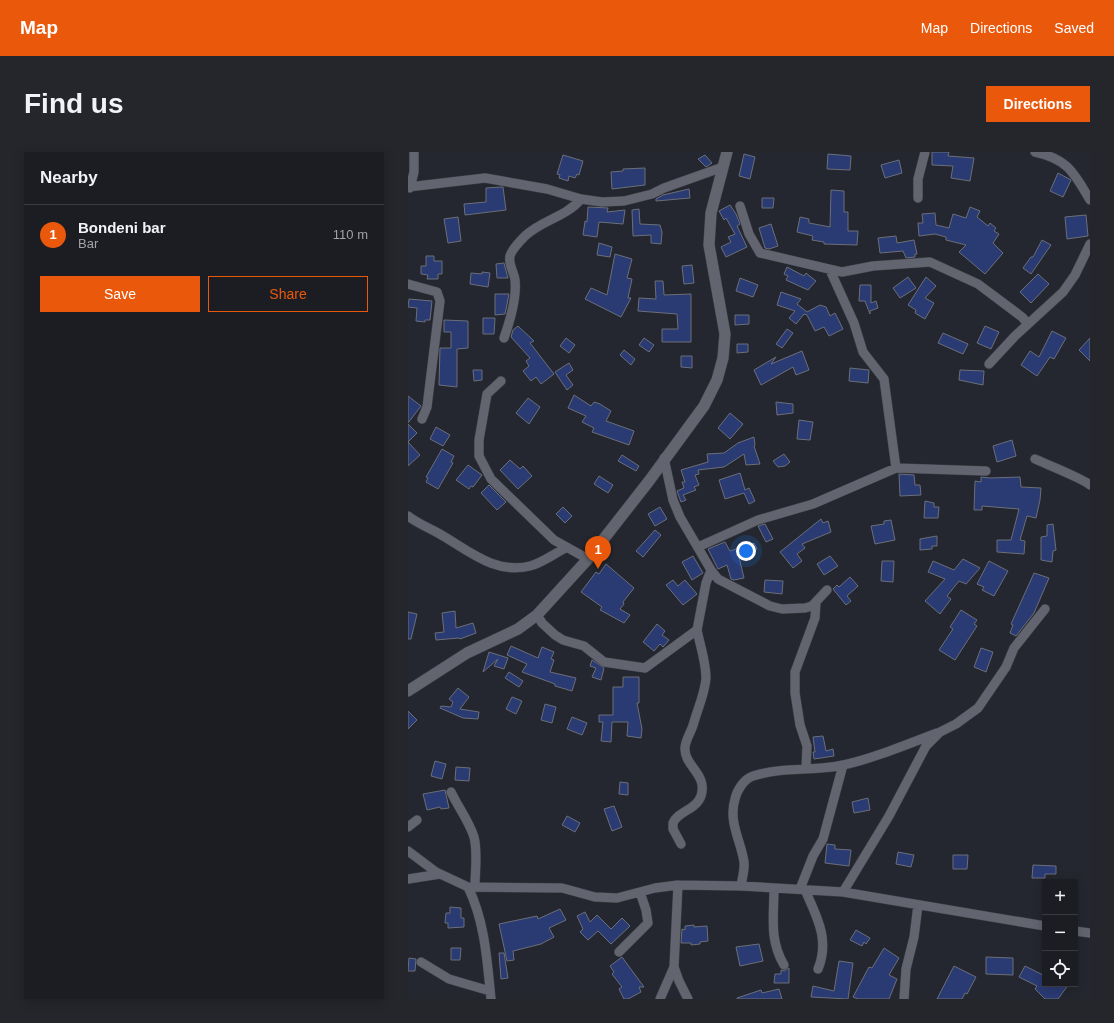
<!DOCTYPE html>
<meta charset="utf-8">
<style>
body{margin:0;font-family:Helvetica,sans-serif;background:#24262b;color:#f1f3f6}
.controls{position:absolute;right:12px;bottom:12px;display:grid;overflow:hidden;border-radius:0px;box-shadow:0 2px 10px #0003}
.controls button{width:36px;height:36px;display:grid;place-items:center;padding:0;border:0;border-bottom:1px solid #393b41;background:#1b1d23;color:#f1f3f6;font:20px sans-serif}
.you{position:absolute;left:338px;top:399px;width:14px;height:14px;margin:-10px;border:3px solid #fff;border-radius:50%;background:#1a73e8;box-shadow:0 0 0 6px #1a73e833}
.badge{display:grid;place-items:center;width:26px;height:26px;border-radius:50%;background:#ea580c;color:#fff;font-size:13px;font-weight:700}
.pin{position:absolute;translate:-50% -33px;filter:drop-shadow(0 1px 2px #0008)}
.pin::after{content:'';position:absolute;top:21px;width:14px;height:12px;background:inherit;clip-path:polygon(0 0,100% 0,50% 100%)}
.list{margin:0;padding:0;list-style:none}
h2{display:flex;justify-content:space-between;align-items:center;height:52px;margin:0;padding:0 16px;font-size:17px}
h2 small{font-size:13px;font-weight:400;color:#a0a2a6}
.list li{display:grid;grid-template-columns:26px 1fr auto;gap:12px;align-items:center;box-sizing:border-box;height:60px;padding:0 16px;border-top:1px solid #393b41}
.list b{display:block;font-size:15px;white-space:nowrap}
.list p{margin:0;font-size:13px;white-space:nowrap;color:#a0a2a6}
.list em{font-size:13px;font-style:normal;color:#a0a2a6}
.actions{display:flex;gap:8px;padding:12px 16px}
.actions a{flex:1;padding:9px 0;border:1px solid #ea580c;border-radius:0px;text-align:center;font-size:14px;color:#ea580c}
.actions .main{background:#ea580c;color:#fff}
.icon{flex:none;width:22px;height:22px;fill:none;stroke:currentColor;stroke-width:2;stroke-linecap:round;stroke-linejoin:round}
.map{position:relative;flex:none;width:682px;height:847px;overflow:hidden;border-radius:0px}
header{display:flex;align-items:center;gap:24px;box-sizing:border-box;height:56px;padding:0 20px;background:#ea580c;color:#fff}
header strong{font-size:19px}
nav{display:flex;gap:22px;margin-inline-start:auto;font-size:14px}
.intro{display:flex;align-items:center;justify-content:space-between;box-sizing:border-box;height:96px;padding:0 24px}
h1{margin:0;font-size:28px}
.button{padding:10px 18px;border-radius:0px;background:#ea580c;color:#fff;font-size:14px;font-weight:700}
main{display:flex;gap:24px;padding:0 24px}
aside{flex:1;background:#1b1d23;border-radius:0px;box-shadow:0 2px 10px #0003}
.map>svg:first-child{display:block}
</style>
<header>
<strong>Map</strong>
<nav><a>Map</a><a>Directions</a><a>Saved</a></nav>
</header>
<div class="intro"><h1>Find us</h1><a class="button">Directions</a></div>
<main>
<aside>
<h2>Nearby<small></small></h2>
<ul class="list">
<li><span class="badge">1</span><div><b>Bondeni bar</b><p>Bar</p></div><em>110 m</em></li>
</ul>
<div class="actions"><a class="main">Save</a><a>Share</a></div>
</aside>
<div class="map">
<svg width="682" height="847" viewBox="0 0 682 847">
<rect width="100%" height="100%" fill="#24272f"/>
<path fill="#2a3a73" stroke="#6b6f78" d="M524,0H541L540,4L566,6L562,29L543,26L545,14L524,13Z
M336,2L347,5L342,27L331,24Z
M420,2L443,4L442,18L419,17Z
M155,3L175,9L171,23L169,22L167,26L161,24L160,29L151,26L152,23L149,22Z
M297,3L304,11L298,15L290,7Z
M491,8L494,21L477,26L473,13Z
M237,16V33L204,37L203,20L215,19V17Z
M650,21L663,28L655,45L642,39Z
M93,35H95L98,58L57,63L56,52L78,50V36Z
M281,37L282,46L248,49V47L255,43Z
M423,38L436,39V60H440V79H450L449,93L416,92V90L404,88L405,84L389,80L392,65L401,67V71L422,75Z
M354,46H366L365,56H354Z
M322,53L328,62L332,72L329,74L339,95L318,105L313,95L323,90L320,85L327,82L318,66L316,68L311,59Z
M180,55L200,56L199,60L217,58L215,72L191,70L189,85L175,83L177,69L179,70Z
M562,55L572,59L569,65L580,74L582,71L588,76L586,79L591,82L585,91L595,101L577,122L551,100L558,93L538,88V85L527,82L511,84L510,71H515L514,62L527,61L528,73L541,76L545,62L558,66Z
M231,57L232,72L252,73L254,80L253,92L243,91V83L225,84L224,58Z
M678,63L680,84L659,87L657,65Z
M50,65L53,89L40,91L36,67Z
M363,72L370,94L361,97L357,96L351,76Z
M488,84L489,91L506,88L509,102H507V105L498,106L495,99L472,101L470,86Z
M634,88L643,93L623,122L615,116L623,105H625Z
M191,91L204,95L202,105L189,103Z
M207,102L224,107L219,126L224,127L220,146H223L213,165L177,147L183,136L199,143Z
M18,104H26V109H34V122H30V127H19L20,123L13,122V114H18Z
M96,111L100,126H89L88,112Z
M284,113L286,131L276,132L274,114Z
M379,115L396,124L398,121L408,129L400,138L378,128L380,124L376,122Z
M74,120L82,121L80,135L62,132L63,121L74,122Z
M630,122L641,132L623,151L612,140Z
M500,125L508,136L492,146L485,136Z
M518,125L528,134L517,146L526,151L517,167L507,161L508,158L500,153Z
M332,126L350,133L345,145L328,139Z
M247,129H255L256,143L283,142V190H254V177H270L269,162L230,159L231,146L248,147Z
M452,133H463V151L468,149L470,156L462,159V162L457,149H451Z
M373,140L393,147L389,152L399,160L412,153L418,155L422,164L427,161L435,177L421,184L416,175L407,179L399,163L396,162L388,172L381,166L387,159L369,153Z
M87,142H101L97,162L87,163Z
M1,147L24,149L22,168H17V170L8,169L9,156L0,155Z
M327,163H341V172L327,173Z
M75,166H87L86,182H75Z
M36,168L60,169V196L49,197V235L31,233L32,196H43V180H36Z
M110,174L126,189L122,191L146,222L133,232L128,225L123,229L115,219L121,214L118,209L122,206L103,185L105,178Z
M577,174L591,180L583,197L569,191Z
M379,177L385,181L374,196L368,192Z
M644,179L658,186L646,207L642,205L629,224L613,213L622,199L631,205Z
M535,181L560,192L555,202L530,191Z
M158,186L167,193L161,201L152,194Z
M236,186L246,193L241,200L231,193Z
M682,186V209L671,198Z
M329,192H340V200L329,201Z
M216,198L227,207L223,213L212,203Z
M394,199L401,218L388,223L385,215L353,233L346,218L368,205L363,212Z
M273,204H284V216L273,215Z
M161,211L165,218L158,223L165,233L159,238L147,220Z
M442,216L461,218L460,231L441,229Z
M65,218H74V228L66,229Z
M552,218L576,219L575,233L551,228Z
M166,243L183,254L186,250L192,252L203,259L198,269L226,279L221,293L184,280L186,276L174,270L178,264L160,256Z
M0,244L13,254L0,271Z
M120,246L132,255L121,272L108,261Z
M368,250L385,252V261L369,263Z
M322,261L335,272L322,287L310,276Z
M391,268L405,270L402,288L389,287Z
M0,272L9,281L0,290L12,303L0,314Z
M28,275L42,283L35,294L22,287Z
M346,285L347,293L346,294L352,312L338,313L336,302L316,315L290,318L291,322L287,323L291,333L286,335L288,338L275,343L278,348L273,350L269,339L276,336L274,330H277L273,318L300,310L299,302L316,301L330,291Z
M604,288L608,304L589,310L585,294Z
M34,297L46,304L43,310L45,311L30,337L18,330L20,326L18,325Z
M376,302L382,310L377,314L370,315L365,309Z
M214,303L231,314L228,319L210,309Z
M102,308L112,317L115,314L124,324L110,337L92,318Z
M60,313L74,323L65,335L63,334L61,337L48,328Z
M332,321L337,338L341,336L347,349L341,352L336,341L317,347L311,328Z
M491,322L506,323L507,333H512L513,343L492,344Z
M191,324L205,333L200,341L186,332Z
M573,325L582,326L612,325L613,335L633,336L632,348L628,366L619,364L612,388L617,389L616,402L589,400V388H603L611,357L574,354V358H566L567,329L573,330Z
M81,333L98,350L89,358L73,341Z
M517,349L526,351V355H531L530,366H516Z
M155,355L164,364L157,371L148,362Z
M252,355L259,367L247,374L240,362Z
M413,367L415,371L420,369L423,380L394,392L397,396L389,402L394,409L385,416L372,400Z
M483,368L487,388L467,392L463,374L476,372V369Z
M357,372L365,387L358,390L350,374Z
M645,372L648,398L645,399L644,410L633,408V385L639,384V373Z
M247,378L253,383L235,405L228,399Z
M529,384V394H524V397L512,398V387Z
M317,390L322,399L346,391L349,397L331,405L336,426L326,428L323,427L319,413L310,417L300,397Z
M285,404L295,421L284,428L274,410Z
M422,404L430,414L416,423L409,412Z
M555,407L572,416L558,432L551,429L539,444L543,447L532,462L517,449L537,427L520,420L525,409L546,418Z
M474,409H486L485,430L473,429Z
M581,409L600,419L586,444L574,438L576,435L569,432Z
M198,412L226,436L215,450L216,452L212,457L222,463L216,471L192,458L194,455L173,440L188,420L191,422Z
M626,421L641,426L626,461L608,484L602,481L605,473L603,472Z
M442,425L450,434L439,444L443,449L438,453L425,437L429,433L431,435Z
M265,428L270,434L277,428L289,442L275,453L258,433Z
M357,428L375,429L374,442L356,440Z
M553,458L569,468L566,472L569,474L547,508L531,498L545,477L542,475Z
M47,459L48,476L65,471L68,481L52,487L51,486L28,488L27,481L36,480L34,461Z
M0,460L9,462L3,487H0Z
M249,472L257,479L254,483L261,488L255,495L252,492L246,499L235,490Z
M103,494L130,506L134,495L146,500L143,507L146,508L142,520L168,526L164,539L147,534V532L114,520L119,512L99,503Z
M573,496L585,500L578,520L566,515Z
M81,500L100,506L96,517L86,514L90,507L75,520Z
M184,508L196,516L193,528L184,525L188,516L182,514Z
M101,520L115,529L111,535L97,526Z
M215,525H231V551H229L234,577L233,586L219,584L220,570H204L203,590L193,589L195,570H191V563H205V535H215Z
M50,536L61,545L52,557L71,560L70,567L55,566L32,556L33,554L43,555L45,550L41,547Z
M104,545L114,549L108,562L98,557Z
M137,552L148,555L144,571L133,568Z
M0,559L9,568L0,577Z
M164,565L179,571L174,583L159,577Z
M415,584L418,599L425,597L426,604L406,607L405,600H407L405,585Z
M27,609L38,612L34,627L23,624Z
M48,615L62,616L61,629L47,628Z
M212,630L220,631V643L211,642Z
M37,638L41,656L33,657L32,655L19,658L15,642Z
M460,646L462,658L446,661L444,650Z
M206,654L214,675L204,679L196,657Z
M159,664L172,671L167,680L154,673Z
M419,692L427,693V697L443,698L441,714L417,711Z
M490,700L506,703L503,715L488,712Z
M545,703H560L559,717H545Z
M625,713L648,714V722H637V726H624Z
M42,755L53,756V766H56V775L40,776V771H37L38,761H42Z
M152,757L158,768L141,776L146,785L133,792L105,799L106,808L99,809L91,772L129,764L130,767Z
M177,760L182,770L189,763L203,777L214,766L222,774L203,792L190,779L180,788L172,780L175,777L169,764Z
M286,773V775L299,774L300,789L292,790V792L283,793V791H273L274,777L277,778V774Z
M448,778L462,786L458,792L456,790L454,794L442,788Z
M351,792L355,809L332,814L328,795Z
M43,796H53L52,808H43Z
M476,796L491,806L481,823L489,827L481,847H450L445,845L461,815L464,816Z
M91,801H96L100,826L93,827Z
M214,805L236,835H231L233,840L220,847H216L211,837L214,835L204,822L206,820L202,814Z
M578,805L605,806V823L578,822Z
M1,806L8,807L7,819H0Z
M431,809L445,811L440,847L403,845L405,834L426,839Z
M546,814L568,825L559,842L557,841L554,847H529Z
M617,814L637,824V832H661L650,847H637L627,837L629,834L611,825Z
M381,816V831H366L367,822H373V818L376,819Z
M371,837L374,847H329V846L353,838L354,841Z"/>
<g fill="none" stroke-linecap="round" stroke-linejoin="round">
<defs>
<path id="minor" d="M627,0C660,7 666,21 682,48
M0,35L77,26L139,37L173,47L194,50L216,49L244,42L256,36L315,15
M2,36L6,20V0
M510,46V27L517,0
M332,54L341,82L352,101L434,120L465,114L522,110L570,132L614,165L620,172
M422,118L446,171L455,200L476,227L488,316
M0,132L29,140L32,149L19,255L14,267
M96,186C102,169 109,146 107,128C106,120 100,112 102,104C104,97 112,89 117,84C134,68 158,65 173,47
M581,212L607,184L655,140L667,123L682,92
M93,229L79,242L71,288V304L83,327L146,388L180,407
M256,306L265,348L272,365L303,418L310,427L362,454L374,457L397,456L404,454L419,438
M627,307C638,312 676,327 682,333
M0,364C9,371 19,375 30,381C59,397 86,423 122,414C134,411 147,401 158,396
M290,395L350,368L405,352L488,316L578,319
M129,463L134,471L147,483L155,488L176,494L196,510L237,516L289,478L298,431L303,418
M398,616L399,594L392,573L387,541V520L407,466L408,450
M43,640C50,655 61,669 66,685C70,700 67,719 67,735
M0,675L9,668
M273,692L265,677V671C270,659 288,658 293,644C300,622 276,614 277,596C277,588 284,579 286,570C290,556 297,541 298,526C298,510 292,493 289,478
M0,699L28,720L60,735L154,736L187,745L209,746L247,736L270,733L333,734L435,740L637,774
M0,727L32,722
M270,733L266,815L271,829L280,847
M333,734C334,727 337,717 336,710C333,689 320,670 327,647C329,638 336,627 345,624C373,615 402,619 430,614C459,609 500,592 529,581
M60,735C77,770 79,808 83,847
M366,736C366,764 361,788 376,813
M392,737L405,704L415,687L435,613
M397,738C409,765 422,788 410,817
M435,740L481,664L518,594L532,580L548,572L570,556L598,515L606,496L637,457
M667,779L682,781
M211,800L240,771L238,758L232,740
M13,810L41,827L82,839
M252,847L266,815
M496,847L498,817L506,785L510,753"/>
<path id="tertiary" d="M0,539L59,501L110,477L129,463L180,407L241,329L296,254L309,228L315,206L317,182L301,93L303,61L319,0"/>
</defs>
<use href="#minor" stroke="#3f4248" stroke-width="10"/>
<use href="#tertiary" stroke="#3f4248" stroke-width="12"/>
<use href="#minor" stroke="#62656f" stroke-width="9"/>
<use href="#tertiary" stroke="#62656f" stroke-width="11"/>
</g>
</svg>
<div class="controls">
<button>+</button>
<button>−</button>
<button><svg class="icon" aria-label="locate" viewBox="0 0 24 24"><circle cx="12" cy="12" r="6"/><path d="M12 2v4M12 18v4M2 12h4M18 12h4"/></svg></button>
</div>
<div class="you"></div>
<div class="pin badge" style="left:190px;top:417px">1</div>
</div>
</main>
